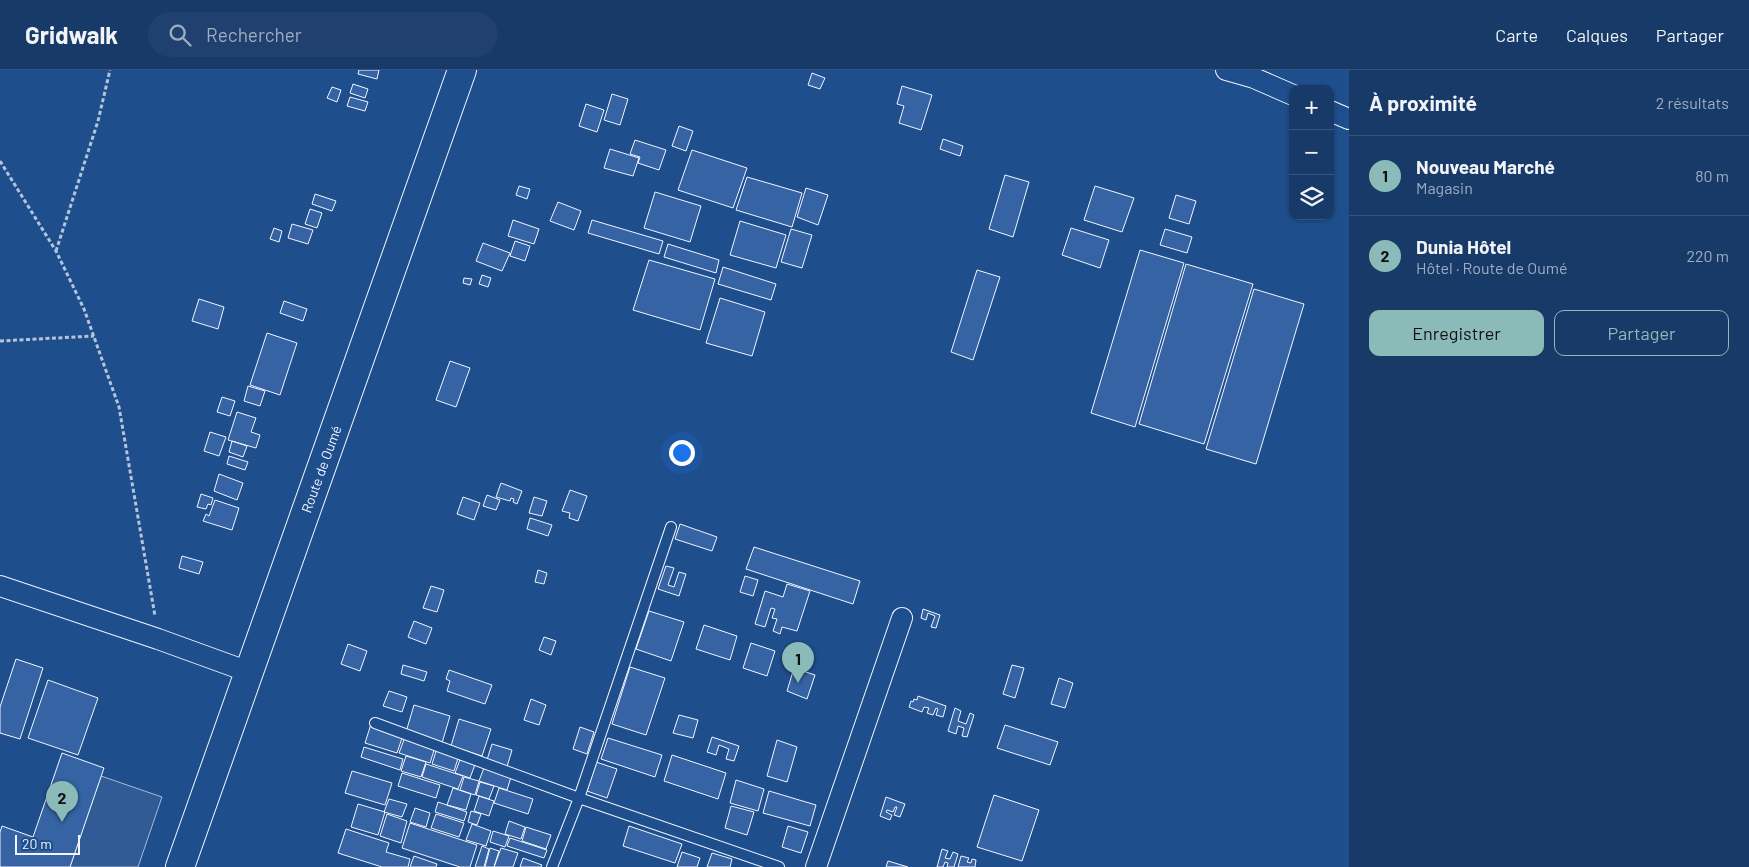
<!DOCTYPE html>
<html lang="fr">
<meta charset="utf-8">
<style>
body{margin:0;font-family:Barlow,sans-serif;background:#20416f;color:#f1f3f6}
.controls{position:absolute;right:15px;top:15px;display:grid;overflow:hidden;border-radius:10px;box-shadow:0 1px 4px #0004}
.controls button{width:45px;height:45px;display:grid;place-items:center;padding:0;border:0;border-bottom:1px solid #36547d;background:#173a69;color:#f1f3f6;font:25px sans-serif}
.scale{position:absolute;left:15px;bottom:12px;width:65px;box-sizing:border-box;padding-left:5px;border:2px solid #f2f6ff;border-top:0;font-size:14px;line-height:18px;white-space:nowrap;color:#f2f6ff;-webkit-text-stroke:4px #1f4e8c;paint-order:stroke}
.you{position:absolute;left:681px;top:382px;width:18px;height:18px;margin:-12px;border:4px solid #fff;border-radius:50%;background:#1a73e8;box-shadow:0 0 0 8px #1a73e833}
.badge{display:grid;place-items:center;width:32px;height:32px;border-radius:50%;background:#8bbbb9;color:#111;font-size:16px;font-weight:700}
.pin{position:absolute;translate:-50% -41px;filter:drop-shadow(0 1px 2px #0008)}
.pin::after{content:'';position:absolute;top:26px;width:18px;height:15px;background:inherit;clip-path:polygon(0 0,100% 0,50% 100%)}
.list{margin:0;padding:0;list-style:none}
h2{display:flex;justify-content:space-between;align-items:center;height:65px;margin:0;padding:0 20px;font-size:21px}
h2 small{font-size:16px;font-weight:400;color:#9eadc0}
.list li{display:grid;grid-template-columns:32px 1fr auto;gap:15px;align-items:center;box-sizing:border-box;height:80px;padding:0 20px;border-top:1px solid #36547d}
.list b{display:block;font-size:19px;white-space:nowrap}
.list p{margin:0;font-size:16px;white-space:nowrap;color:#9eadc0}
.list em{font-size:16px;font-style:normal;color:#9eadc0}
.actions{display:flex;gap:10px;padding:15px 20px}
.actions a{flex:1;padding:11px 0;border:1px solid #8bbbb9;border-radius:10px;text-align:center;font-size:18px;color:#8bbbb9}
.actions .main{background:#8bbbb9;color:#111}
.icon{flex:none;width:28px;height:28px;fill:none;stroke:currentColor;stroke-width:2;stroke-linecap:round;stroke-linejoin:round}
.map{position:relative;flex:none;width:1349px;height:797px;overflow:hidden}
header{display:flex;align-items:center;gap:30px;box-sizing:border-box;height:70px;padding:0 25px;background:#173a69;border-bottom:1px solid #36547d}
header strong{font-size:24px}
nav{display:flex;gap:28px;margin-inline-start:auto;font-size:18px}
.search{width:350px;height:45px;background:#20416f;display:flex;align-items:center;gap:12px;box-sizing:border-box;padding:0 18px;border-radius:28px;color:#9eadc0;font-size:19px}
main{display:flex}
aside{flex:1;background:#173a69}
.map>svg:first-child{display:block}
</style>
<header>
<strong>Gridwalk</strong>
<div class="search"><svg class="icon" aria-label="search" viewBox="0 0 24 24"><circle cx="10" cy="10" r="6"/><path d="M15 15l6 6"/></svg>Rechercher</div>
<nav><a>Carte</a><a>Calques</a><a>Partager</a></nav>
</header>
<main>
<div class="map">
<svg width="1349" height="797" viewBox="0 0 1349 797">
<rect width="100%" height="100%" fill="#1f4e8c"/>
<path fill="#305b95" stroke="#a8bbd7" d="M101,706L162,727L138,797H70Z"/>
<path fill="#3563a3" stroke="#f2f6ff" d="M359,0H379L377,9L358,4Z
M812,3L825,8L820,19L808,15Z
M353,14L368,19L365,28L350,23Z
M902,16L932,25L921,60L899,53L904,36L897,34Z
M332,17L341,20L337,32L327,28Z
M612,24L628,29L620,55L604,50Z
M350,27L368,32L365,41L347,36Z
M586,34L604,40L597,62L579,56Z
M679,56L693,61L686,81L672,76Z
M943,69L963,76L960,86L940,79Z
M635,70L666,80L659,100L638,93L640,87L630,84Z
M610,79L639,88L633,106L604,98Z
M692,80L747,98L733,138L678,120Z
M1005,105L1029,112L1013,167L989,159Z
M747,107L802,123L792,157L736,140Z
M519,116L530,119L527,129L516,125Z
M1095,116L1134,128L1122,162L1084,150Z
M806,118L828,125L818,155L797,147Z
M655,122L701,136L690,172L644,158Z
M315,124L336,131L332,141L312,134Z
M1176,125L1196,131L1189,154L1169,148Z
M558,132L581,141L574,160L550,151Z
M310,139L322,143L317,158L305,154Z
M513,150L539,159L534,174L508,166Z
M592,150L663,171L659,184L588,163Z
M740,151L786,165L776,198L730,185Z
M292,154L313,160L308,174L288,168Z
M274,158L282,161L279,172L270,169Z
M1071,158L1109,170L1100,198L1062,185Z
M791,159L812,165L802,198L781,192Z
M1165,159L1192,167L1187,183L1160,175Z
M515,171L530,176L525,191L510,186Z
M483,173L510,183L502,201L476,191Z
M668,174L719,190L716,203L664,187Z
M1140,180L1184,193L1135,357L1091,343Z
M649,190L715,209L700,260L633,240Z
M1186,194L1253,214L1204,374L1139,354Z
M723,197L776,214L771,230L718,214Z
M977,200L1000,207L973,290L951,282Z
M482,205L491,208L488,217L479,214Z
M464,208L472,209L470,215L463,213Z
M1254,219L1304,234L1256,394L1206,379Z
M720,228L765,242L752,286L706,273Z
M199,229L224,237L218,259L192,251Z
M284,231L307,239L303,251L280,243Z
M267,263L297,273L280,325L250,315Z
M450,291L470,298L456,337L436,330Z
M248,316L265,321L260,336L244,331Z
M222,327L235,331L230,346L217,342Z
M237,342L256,348L251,362L260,365L256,378L228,370Z
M210,362L226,367L219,386L204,381Z
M232,371L247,376L243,387L229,382Z
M229,386L248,392L245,400L227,394Z
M219,404L243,413L237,430L214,421Z
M501,413L522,421L517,434L513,432L514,429L511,428L510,431L496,427Z
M570,420L587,426L578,451L569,448L570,443L562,441Z
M201,424L213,428L211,435L208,434L206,439L197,437Z
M487,425L500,430L496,440L483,436Z
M463,427L480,433L474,450L457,444Z
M534,427L547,431L542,446L529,443Z
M215,430L239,438L232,460L203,451L206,444L209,446Z
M530,448L552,455L548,466L527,459Z
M680,454L717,467L712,481L675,469Z
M754,477L860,511L853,534L746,499Z
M182,486L203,492L199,504L179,498Z
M666,496L674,498L668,515L674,517L679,502L686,504L679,526L658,519Z
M538,500L547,503L544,514L535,512Z
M745,506L758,510L753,526L740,522Z
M787,514L810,521L797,561L782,557L780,564L773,561L777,549L772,548L775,539L771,538L765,557L755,554L765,521L783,527Z
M431,516L444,520L437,542L423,538Z
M923,539L940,545L936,558L931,557L935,546L928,543L926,550L921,548Z
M649,541L684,552L671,591L636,579Z
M414,551L432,558L426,574L408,567Z
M704,555L737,566L730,590L696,579Z
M544,567L556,571L551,585L539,580Z
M751,573L775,581L767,606L743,598Z
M348,574L367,581L360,601L341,594Z
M16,589L43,598L20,669L0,663V637Z
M403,595L427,602L424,611L401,604Z
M1012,595L1024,598L1015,628L1003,624Z
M630,597L665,608L646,665L612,654Z
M794,598L815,605L807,629L787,621Z
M449,600L492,615L485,634L447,621L450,611L446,609Z
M1059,608L1073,613L1065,638L1051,634Z
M48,610L98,628L78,685L28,668Z
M389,621L407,627L402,642L383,636Z
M918,626L946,636L943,647L936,645L938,639L936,638L933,645L927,643L929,638L924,637L922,642L909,637L911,631L913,632L914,629L917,630Z
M531,629L546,635L539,655L524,650Z
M414,635L450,646L442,673L406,662Z
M955,638L961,641L958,651L966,654L970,643L974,645L967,667L962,666L964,658L958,656L956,664L948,661Z
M679,645L698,650L693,668L673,663Z
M459,649L491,659L482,686L451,676Z
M371,654L403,665L397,683L365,673Z
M1005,655L1058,672L1050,695L997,678Z
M580,657L594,662L587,684L573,679Z
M405,667L435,677L430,693L399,683Z
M712,667L739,676L734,691L726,689L729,679L719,675L716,685L707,682Z
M608,668L662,685L655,707L601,689Z
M777,670L797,677L787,712L767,706Z
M492,674L512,680L506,700L486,693Z
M364,677L403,689L400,700L361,687Z
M437,678L459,685L454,701L432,694Z
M62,683L104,698L70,797H0V762L2,756L33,767Z
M672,685L726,703L718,729L664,711Z
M406,686L426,692L421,707L401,701Z
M461,687L476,692L470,708L455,703Z
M596,692L617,699L607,728L587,721Z
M426,694L463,706L458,719L422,707Z
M485,695L512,704L507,720L479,711Z
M352,701L392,713L385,735L345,723Z
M402,703L440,715L436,728L398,716Z
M464,707L479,711L475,725L460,720Z
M736,710L764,719L758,741L730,733Z
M480,712L494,716L489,729L476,725Z
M453,718L471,724L466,740L447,735Z
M499,718L533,729L528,744L494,733Z
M769,721L816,735L810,756L763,743Z
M994,725L1039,740L1022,791L977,777Z
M479,726L494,731L489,746L474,741Z
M886,727L905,734L900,747L894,745L897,737H895L893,742L887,740L886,742L892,745L890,750L880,746Z
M389,729L407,734L402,747L384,742Z
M438,732L467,742L464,751L435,742Z
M358,734L385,742L378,765L351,757Z
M731,736L754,742L747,765L725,758Z
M415,738L430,743L426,757L410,752Z
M471,741L481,744L477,755L468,752Z
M387,744L407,751L401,773L380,766Z
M436,744L464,753L459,767L431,758Z
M509,751L525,757L521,769L505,764Z
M410,753L477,775L470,797H460L402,778Z
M472,754L491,761L486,776L466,770Z
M629,756L682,774L675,793L623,776Z
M788,756L808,762L801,783L782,777Z
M526,757L551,765L546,779L522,771Z
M346,759L389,773L386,782L410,789L408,797H382L338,783Z
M493,761L509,766L505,777L490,772Z
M510,768L547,780L544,788L507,776Z
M482,776L489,779L484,797H475Z
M490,778L499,781L494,797H485Z
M501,778L518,783L513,797H494Z
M942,779L948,781L945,788L950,789L953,782L958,784L954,797H947L948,793L945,792L943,797H937Z
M682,782L700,788L697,797H677Z
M712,783L732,789L730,797H707Z
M414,786L437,794L436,797H410Z
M961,786L969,788L967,792L971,793L972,789L976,790L975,797H958Z
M523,788L542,795L541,797H520Z
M888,791L908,797H886Z"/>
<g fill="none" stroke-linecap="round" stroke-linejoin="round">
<defs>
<path id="lane" d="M375,653L579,728L779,797
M552,797L579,728L671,457"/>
<path id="street" d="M1226,0L1254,8L1293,25
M1330,41L1349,49
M0,516L158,569L249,602
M816,797L902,548"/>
<path id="secondary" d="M180,797L462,0"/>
</defs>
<use href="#lane" stroke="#f2f6ff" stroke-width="12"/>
<use href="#street" stroke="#f2f6ff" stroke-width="22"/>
<use href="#secondary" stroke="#f2f6ff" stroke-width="30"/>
<path stroke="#b3c4dc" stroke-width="3" stroke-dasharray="4 2.5" stroke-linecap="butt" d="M0,91L56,181L84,239L119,337L155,546
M56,181L98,51L110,0
M0,271L94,266"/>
<use href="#lane" stroke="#1f4e8c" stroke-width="10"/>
<use href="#street" stroke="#1f4e8c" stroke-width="20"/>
<use href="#secondary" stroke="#1f4e8c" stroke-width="28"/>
</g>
<g text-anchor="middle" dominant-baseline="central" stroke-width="4" stroke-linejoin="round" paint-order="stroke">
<g font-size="14" fill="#f2f6ff" stroke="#1f4e8c">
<text transform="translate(321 399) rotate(-70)">Route de Oumé</text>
</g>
</g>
</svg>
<div class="controls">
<button>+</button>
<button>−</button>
<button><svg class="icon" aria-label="layers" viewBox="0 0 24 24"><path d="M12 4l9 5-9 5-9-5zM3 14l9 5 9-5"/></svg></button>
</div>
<div class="scale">20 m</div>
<div class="you"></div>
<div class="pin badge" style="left:798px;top:613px">1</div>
<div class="pin badge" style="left:62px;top:752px">2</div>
</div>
<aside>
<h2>À proximité<small>2 résultats</small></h2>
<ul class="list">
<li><span class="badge">1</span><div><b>Nouveau Marché</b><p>Magasin</p></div><em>80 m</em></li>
<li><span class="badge">2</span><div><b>Dunia Hôtel</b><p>Hôtel · Route de Oumé</p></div><em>220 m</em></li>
</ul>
<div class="actions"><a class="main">Enregistrer</a><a>Partager</a></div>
</aside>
</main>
